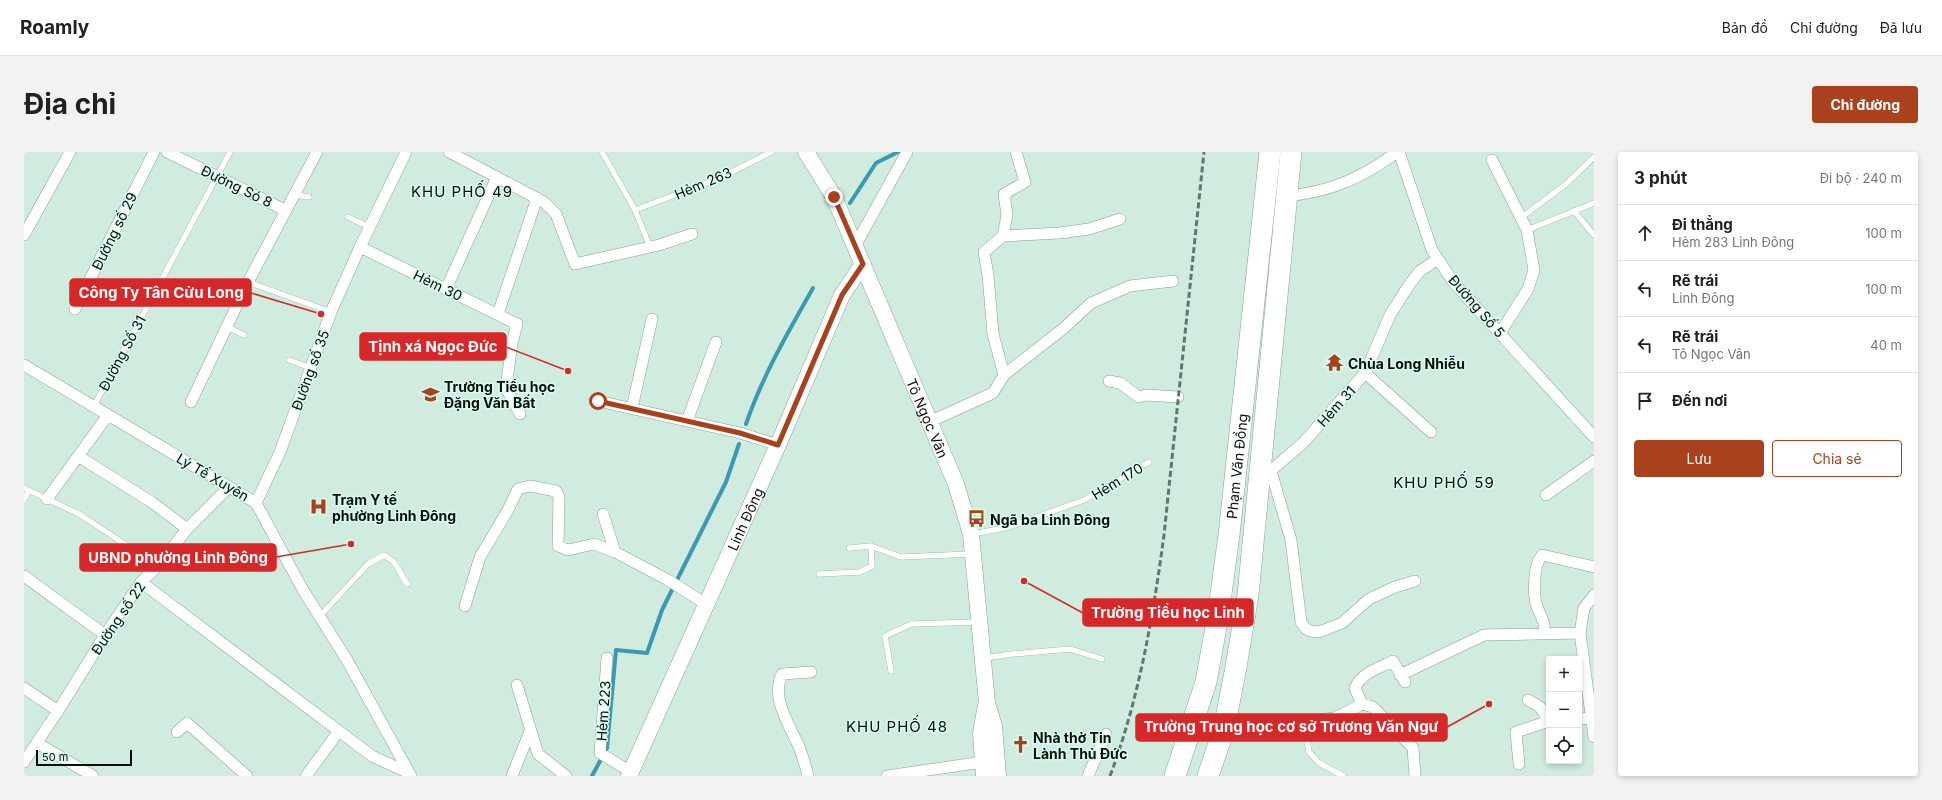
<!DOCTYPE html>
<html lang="vi">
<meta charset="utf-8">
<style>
body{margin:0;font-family:Inter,sans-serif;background:#f2f2f2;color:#202124}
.controls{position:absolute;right:12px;bottom:12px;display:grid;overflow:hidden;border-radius:4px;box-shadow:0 2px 6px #0003}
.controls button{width:36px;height:36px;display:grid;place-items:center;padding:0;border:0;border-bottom:1px solid #e0e0e0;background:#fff;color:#202124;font:20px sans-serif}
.scale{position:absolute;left:12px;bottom:10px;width:96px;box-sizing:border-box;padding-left:4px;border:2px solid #06100c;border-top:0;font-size:11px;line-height:14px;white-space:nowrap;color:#06100c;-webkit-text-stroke:3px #dcfaec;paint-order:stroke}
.stop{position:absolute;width:12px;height:12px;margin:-9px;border:3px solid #a8411c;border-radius:50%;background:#fff}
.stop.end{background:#a8411c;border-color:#fff;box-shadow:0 1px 4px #0008}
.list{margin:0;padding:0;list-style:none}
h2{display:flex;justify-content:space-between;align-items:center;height:52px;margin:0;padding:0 16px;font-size:17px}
h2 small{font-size:13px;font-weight:400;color:#757577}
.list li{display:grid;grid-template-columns:26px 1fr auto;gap:12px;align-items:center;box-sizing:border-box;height:56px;padding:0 16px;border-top:1px solid #e0e0e0}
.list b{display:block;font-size:15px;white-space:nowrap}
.list p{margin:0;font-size:13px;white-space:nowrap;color:#757577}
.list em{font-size:13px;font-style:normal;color:#757577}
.actions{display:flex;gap:8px;padding:12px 16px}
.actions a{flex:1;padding:9px 0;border:1px solid #a8411c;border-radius:4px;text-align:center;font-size:14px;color:#a8411c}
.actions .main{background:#a8411c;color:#fff}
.icon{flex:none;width:22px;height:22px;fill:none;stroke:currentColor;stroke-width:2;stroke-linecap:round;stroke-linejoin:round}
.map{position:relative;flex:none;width:1570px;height:624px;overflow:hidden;border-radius:4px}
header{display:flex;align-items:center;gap:24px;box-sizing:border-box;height:56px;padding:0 20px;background:#fff;border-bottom:1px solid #e0e0e0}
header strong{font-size:19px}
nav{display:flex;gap:22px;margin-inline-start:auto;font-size:14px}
.intro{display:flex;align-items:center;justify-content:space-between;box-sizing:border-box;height:96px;padding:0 24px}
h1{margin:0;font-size:28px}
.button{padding:10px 18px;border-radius:4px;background:#a8411c;color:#fff;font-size:14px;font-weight:700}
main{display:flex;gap:24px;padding:0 24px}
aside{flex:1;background:#fff;border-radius:4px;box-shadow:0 2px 6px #0003}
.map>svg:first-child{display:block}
</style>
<header>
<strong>Roamly</strong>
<nav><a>Bản đồ</a><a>Chỉ đường</a><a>Đã lưu</a></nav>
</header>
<div class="intro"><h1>Địa chỉ</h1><a class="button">Chỉ đường</a></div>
<main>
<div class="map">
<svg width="1570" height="624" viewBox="0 0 1570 624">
<rect width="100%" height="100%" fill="#cfecdf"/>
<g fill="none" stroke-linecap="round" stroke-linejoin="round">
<path stroke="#3b99b1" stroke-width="4" d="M826,51L852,11L874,0
M722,272C738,225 764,180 789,136
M568,624L583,596L592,498L623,501L638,458L702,330L715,292"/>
<defs>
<path id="lane" d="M578,0L611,58L626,95
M271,43L285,45
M611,58L696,26L747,0
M1550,59L1570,83
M324,65L345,75
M1498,65L1542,32L1570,5
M1503,78L1570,51
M224,130L307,160
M203,175L220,183
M265,208L287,216
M70,254L206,0
M0,336L55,362L134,414
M0,348L5,338
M949,382L985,375L1060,348L1125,310
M825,396L847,394L877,405L948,402
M795,422L836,420L848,414L847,394
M296,464L344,412L360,403L370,410L383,432
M960,506L988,502L1046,497L1078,507
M867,519L861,484L887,472L954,470
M1279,568L1285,600L1294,610L1319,624"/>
<path id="street" d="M143,0L261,58
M425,0L520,50L532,62L551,112L635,93L668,82
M1375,0L1408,98L1430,131L1570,285
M1468,8L1503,78L1510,118L1504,137L1476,181
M1263,44C1306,40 1338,26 1373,0
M0,83L46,0
M979,84L1036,81L1065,77L1096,67
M831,94L883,0
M336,95L493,172L488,191L482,236L496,262
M422,137L473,25
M51,157L130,0
M474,162L513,46
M0,213L232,351L279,438L323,508L387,624
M1341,221L1407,280
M980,223L969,182L964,123L960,100L979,84L983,63L980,42L1001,30L992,0
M1085,229L1096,231L1115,245L1122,243L1154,245
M574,249L716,281L754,293
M167,250L224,130L293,0
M608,256L628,167
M663,269L692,190
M905,270L969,241L980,223L1040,176L1067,151L1106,134L1149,129
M54,304L129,351L163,377
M1247,319L1267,388L1277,470L1281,476L1286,479L1295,480L1318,471L1345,447L1371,435L1391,429
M1235,329L1280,290L1341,221L1366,163L1385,133L1396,119L1414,107
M1522,343L1570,309
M23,347L84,263
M232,351L256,300L307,160L336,95L382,0
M579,362L591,400
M0,424L81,483
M117,430L348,604L385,621
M1570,443L1560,456L1556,481L1570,585
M441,454L456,405L484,358L494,337L506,334L532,339L535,345L534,394L544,398L570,392L591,400L644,428L682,452
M1520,482C1522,471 1517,465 1513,455C1509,442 1509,413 1518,403L1570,415
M583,506L576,601L607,620
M1376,523L1460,483L1556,481
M493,533L514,602L542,624
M0,536L34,559
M1504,548L1516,555L1525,569
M1338,552L1331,536C1337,521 1355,516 1369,509L1381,530
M1555,567L1567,566
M1200,577L1311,566L1338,552L1349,555L1389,596L1391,624
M153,580L163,571L223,624
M13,591L69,624
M0,610L34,559L81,483L117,430L134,414L163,377L205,335
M1495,612L1492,580L1525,569
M282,624L315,579
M488,624L506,579
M784,624C782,615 779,606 776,597C767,575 746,547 758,522L787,520
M863,624L959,610
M1064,624L1082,582"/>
<g id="secondary">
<path id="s1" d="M782,0L810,45L932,332L947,382L963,551L970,574L974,624"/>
<path id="s2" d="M605,624L754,293L818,143L839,112"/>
<path d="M960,624L957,581L962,553"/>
</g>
<g id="highway">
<path id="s3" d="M1151,624L1182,530L1194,464L1205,383L1246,0"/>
<path d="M1184,624L1200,577L1212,515L1224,443L1267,0"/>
</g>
</defs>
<use href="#lane" stroke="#85a195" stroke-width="6"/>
<use href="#street" stroke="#85a195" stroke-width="12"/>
<use href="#secondary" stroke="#85a195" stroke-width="17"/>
<use href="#highway" stroke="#85a195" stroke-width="22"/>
<use href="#lane" stroke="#fff" stroke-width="5.5"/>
<use href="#street" stroke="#fff" stroke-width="11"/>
<use href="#secondary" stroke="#fff" stroke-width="16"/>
<use href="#highway" stroke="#fff" stroke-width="21"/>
<path stroke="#63766e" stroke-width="3" stroke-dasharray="6 3" stroke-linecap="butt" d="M1086,624C1115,547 1129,465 1140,383L1180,0"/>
</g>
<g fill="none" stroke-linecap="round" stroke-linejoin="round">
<path stroke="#a8411c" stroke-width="5" d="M574,249L716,281L754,293L818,143L839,112L810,45"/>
</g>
<defs>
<symbol id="temple-bare" viewBox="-9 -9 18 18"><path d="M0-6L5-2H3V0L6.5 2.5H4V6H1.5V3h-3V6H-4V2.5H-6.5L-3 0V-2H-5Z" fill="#a8411c" stroke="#dcfaec" stroke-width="2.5" paint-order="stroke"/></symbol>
<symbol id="school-bare" viewBox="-9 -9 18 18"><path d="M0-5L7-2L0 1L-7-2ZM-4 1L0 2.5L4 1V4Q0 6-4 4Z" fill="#a8411c" stroke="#dcfaec" stroke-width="2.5" paint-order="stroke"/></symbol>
<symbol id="hospital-bare" viewBox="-9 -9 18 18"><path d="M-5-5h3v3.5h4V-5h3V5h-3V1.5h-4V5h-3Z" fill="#a8411c" stroke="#dcfaec" stroke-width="2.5" paint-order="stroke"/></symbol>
<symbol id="bus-bare" viewBox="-9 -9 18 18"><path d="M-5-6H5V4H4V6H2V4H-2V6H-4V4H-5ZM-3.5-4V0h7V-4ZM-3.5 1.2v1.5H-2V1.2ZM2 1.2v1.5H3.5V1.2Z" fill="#a8411c" stroke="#dcfaec" stroke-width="2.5" paint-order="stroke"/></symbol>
<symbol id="church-bare" viewBox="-9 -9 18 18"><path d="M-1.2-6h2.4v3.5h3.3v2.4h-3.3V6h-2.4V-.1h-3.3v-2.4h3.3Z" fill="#a8411c" stroke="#dcfaec" stroke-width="2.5" paint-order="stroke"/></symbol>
</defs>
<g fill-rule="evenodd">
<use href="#temple-bare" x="1298" y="198" width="25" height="25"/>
<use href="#school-bare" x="394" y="230" width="25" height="25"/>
<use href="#hospital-bare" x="282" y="342" width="25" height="25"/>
<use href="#bus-bare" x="940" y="354" width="25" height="25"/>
<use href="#church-bare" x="984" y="580" width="25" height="25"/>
</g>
<g text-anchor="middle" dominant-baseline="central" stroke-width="3" stroke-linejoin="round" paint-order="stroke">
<g font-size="14" fill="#06100c" stroke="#dcfaec">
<text transform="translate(679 31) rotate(-23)">Hẻm 263</text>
<text transform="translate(213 34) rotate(26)">Đường Só 8</text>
<text transform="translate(90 79) rotate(-64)">Đường số 29</text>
<text transform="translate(414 133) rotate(26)">Hẻm 30</text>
<text transform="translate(1453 154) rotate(49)">Đường Số 5</text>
<text transform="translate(98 201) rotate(-62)">Đường Số 31</text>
<text transform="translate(286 218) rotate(-70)">Đường số 35</text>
<text transform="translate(1312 254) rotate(-48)">Hẻm 31</text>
<text stroke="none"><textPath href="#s1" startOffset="293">Tô Ngọc Vân</textPath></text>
<text stroke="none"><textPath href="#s3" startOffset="317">Phạm Văn Đồng</textPath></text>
<text transform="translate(189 325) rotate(30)">Lý Tế Xuyên</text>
<text transform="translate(1093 329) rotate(-31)">Hẻm 170</text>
<text stroke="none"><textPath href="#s2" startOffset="282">Linh Đông</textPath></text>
<text transform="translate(94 466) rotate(-56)">Đường số 22</text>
<text transform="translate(579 559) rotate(-86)">Hẻm 223</text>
</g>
<g font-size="14" font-weight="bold" fill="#06100c" stroke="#dcfaec" text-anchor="start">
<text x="1324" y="211">Chùa Long Nhiễu</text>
<text x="420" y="234">Trường Tiểu học<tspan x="420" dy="16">Đặng Văn Bất</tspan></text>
<text x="308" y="347">Trạm Y tế<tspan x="308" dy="16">phường Linh Đông</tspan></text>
<text x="966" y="367">Ngã ba Linh Đông</text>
<text x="1009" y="585">Nhà thờ Tin<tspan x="1009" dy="16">Lành Thủ Đức</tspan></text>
</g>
<g font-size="15" letter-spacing="1" fill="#06100c" stroke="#dcfaec">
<text x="438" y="39">KHU PHỐ 49</text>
<text x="1420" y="330">KHU PHỐ 59</text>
<text x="873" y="574">KHU PHỐ 48</text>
</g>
</g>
<path fill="none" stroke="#d62828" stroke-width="1.5" d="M297 162L227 141M544 219L482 195M327 392L252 405M1000 429L1059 461M1465 552L1423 575"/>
<g fill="#d62828" stroke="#dcfaec" stroke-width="1.5">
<circle cx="297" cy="162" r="4"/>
<circle cx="544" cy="219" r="4"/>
<circle cx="327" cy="392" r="4"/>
<circle cx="1000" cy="429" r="4"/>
<circle cx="1465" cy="552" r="4"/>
</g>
<g fill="#d62828" stroke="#d62828" stroke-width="1.5">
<rect x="46" y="127" width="181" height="27" rx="4"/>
<rect x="336" y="181" width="146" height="27" rx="4"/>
<rect x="56" y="392" width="196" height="27" rx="4"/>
<rect x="1059" y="447" width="170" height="27" rx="4"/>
<rect x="1112" y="562" width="311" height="27" rx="4"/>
</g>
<g font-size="15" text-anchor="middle" font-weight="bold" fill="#fff">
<text x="137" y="146">Công Ty Tân Cửu Long</text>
<text x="409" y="200">Tịnh xá Ngọc Đức</text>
<text x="154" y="411">UBND phường Linh Đông</text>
<text x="1144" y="466">Trường Tiểu học Linh</text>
<text x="1267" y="580">Trường Trung học cơ sở Trương Văn Ngư</text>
</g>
</svg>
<div class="controls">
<button>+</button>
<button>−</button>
<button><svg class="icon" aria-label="locate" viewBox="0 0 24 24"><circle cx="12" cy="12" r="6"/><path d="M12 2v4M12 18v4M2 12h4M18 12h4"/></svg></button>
</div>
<div class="scale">50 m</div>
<div class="stop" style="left:574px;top:249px"></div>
<div class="stop end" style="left:810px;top:45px"></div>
</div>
<aside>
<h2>3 phút<small>Đi bộ · 240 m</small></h2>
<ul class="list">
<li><svg class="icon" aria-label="ahead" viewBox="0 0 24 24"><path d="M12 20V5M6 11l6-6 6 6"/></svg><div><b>Đi thẳng</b><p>Hẻm 283 Linh Đông</p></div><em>100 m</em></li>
<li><svg class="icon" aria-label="left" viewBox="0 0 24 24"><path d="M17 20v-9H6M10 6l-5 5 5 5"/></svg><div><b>Rẽ trái</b><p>Linh Đông</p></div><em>100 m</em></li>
<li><svg class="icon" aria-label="left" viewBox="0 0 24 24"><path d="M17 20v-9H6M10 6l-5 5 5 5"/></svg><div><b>Rẽ trái</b><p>Tô Ngọc Vân</p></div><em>40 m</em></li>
<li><svg class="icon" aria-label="arrive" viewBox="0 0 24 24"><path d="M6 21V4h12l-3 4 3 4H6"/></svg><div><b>Đến nơi</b></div></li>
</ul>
<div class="actions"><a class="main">Lưu</a><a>Chia sẻ</a></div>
</aside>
</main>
